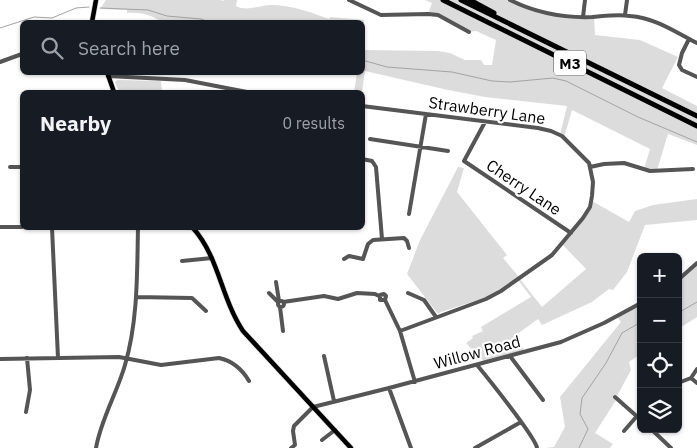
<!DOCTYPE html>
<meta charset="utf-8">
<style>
body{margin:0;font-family:"IBM Plex Sans",sans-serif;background:#20242c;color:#f1f3f6}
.controls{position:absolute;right:15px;bottom:15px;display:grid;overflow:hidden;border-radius:8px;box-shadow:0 1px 4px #0004}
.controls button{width:45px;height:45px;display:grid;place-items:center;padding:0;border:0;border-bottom:1px solid #363941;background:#171b24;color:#f1f3f6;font:25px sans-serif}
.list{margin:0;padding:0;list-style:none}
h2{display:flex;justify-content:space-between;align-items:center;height:65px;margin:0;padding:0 20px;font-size:21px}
h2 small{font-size:16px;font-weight:400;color:#9ea1a6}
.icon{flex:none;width:28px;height:28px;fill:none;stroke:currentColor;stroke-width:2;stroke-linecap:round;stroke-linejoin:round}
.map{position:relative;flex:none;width:697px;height:448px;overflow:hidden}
.search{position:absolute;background:#171b24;box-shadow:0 1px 4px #0004;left:20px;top:20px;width:345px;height:55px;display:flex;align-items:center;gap:12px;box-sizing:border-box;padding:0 18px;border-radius:8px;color:#9ea1a6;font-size:19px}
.panel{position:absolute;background:#171b24;box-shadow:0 1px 4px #0004;left:20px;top:90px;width:345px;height:140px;border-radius:8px}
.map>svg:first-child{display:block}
</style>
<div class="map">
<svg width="697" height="448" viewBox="0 0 697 448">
<rect width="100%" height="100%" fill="#fff"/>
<path fill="#dcdcdc" d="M106,0H220L223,1L224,0H237L236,6C247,12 260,5 271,5C291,5 310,12 329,19L330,17L364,20L363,35L362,22H162C151,15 141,12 127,13V10L100,9Z
M425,0H510L545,13L594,17L595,35L640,40L678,57L662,88L697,106V145L668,134L657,170L644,169L650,149L572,110L564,138L560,135L567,106L485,97L448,90L365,71L362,92H354L357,73L362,72L363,50L438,51L450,53L465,60H481L484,65H492L496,40L476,31L469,32L438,15L428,14L432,3Z
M117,80L161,81L162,92H119L115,82Z
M458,167L464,168L457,192L507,255L503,258L519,277L487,297L441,312L438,314L407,274L420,240Z
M697,199V220L645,225L627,272L613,290L609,289L592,302L542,325L538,319L516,335L525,352L485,363L466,343L473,338L472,336L483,331L481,327L531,297L518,280L520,279L542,307L586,269L562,244L583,218L592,201L629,222L635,211L653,205Z
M697,263V317L678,329V280Z
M641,303V349L637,353L639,355L629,362L631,370L617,396L635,413L616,400L595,433L613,444L610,448H545L554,447L565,427L560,397L621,322L616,316Z"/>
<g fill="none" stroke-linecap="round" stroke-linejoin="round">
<path stroke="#a3a3a3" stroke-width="1" d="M100,8L148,10L167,16L201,19L209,22
M0,28L34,17L52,18L76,8L89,7
M362,60L387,67L452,72L492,81L510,82L553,78L566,81L638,117L697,142
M678,313L697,302
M579,448L588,429L580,414L582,398L606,363L622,333L641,322"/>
<defs>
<path id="major" d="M92,22L96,0
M107,72L114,92
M193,228C219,257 221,298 243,331L351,448"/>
<path id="highway" d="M443,0L697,126
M461,0L697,116
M470,0L494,13"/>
</defs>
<use href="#major" stroke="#dbdbdb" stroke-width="6"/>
<use href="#highway" stroke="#dbdbdb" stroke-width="7"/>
<path stroke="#555" stroke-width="4" d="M349,0L381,15L428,14L438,15L469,32
M510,0C536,13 564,18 592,17C605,16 618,14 630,16C656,18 675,32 697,43
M625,15L627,0
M583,17L585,0
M689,39L682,53L679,65L682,70L697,77
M0,62L22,54
M108,76L185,80L247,92
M362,106L538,128L551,131L562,136L589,163L593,182L592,196L590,207L583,218L552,255L501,291L486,299L400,331
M485,122L464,161L571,233
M370,139L448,151
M362,159L372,161L376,167L382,239
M10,167H22
M590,167L604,164L624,163L650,171L693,169
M409,214L426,114
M0,227H22
M52,228L58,358
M344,259L349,256L363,259L368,244L373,240L404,238L407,241L409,248
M182,261L212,258
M678,280L697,263
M276,282L279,301
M269,293L278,302
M408,293L424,300L436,317
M136,297L192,298L206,311
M385,300H380V295L384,294L386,296L385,300L400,331L415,382
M278 304a3 3 0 1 1 6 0a3 3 0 1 1-6 0Z
M283,302L324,296L338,299L357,293L375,294L379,296
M280,307L283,331
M324,356L334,401
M510,356L543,400
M0,359L119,357L161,365L219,358C233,361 242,369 249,381
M477,365C487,377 536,438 537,448
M691,378L697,383
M678,383L691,378L697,369
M389,388L411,448
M615,397L641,420
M26,412L30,390L27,358
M651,429L671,448
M624,431L637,416
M322,440L335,430
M96,448C101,419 117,393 125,365C138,321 137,273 138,228
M291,448L295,445L293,431L294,426L313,407L389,388L561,342L604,323L641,303
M475,448L521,422"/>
<use href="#major" stroke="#000" stroke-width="4.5"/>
<use href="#highway" stroke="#000" stroke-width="5"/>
</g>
<g text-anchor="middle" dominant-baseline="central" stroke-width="4.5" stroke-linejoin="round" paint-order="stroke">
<rect fill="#fff" stroke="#4c4c4c" stroke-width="1" x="554" y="50.5" width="32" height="25" rx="4"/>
<g font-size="15" font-weight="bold" fill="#000">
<text x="570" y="63">M3</text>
</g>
<g font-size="16" fill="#000" stroke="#fff">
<text transform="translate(487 110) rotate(8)">Strawberry Lane</text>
<text transform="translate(524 187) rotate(34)">Cherry Lane</text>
<text transform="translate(477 352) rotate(-15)">Willow Road</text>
</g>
</g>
</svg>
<div class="controls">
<button>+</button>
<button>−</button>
<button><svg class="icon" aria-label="locate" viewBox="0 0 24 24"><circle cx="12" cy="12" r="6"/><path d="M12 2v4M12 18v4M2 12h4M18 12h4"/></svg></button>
<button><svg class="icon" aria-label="layers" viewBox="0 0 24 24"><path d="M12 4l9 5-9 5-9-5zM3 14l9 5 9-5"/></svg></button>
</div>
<div class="search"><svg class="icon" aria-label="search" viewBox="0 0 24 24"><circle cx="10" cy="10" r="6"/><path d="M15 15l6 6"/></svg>Search here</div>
<section class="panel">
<h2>Nearby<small>0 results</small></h2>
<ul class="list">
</ul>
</section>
</div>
